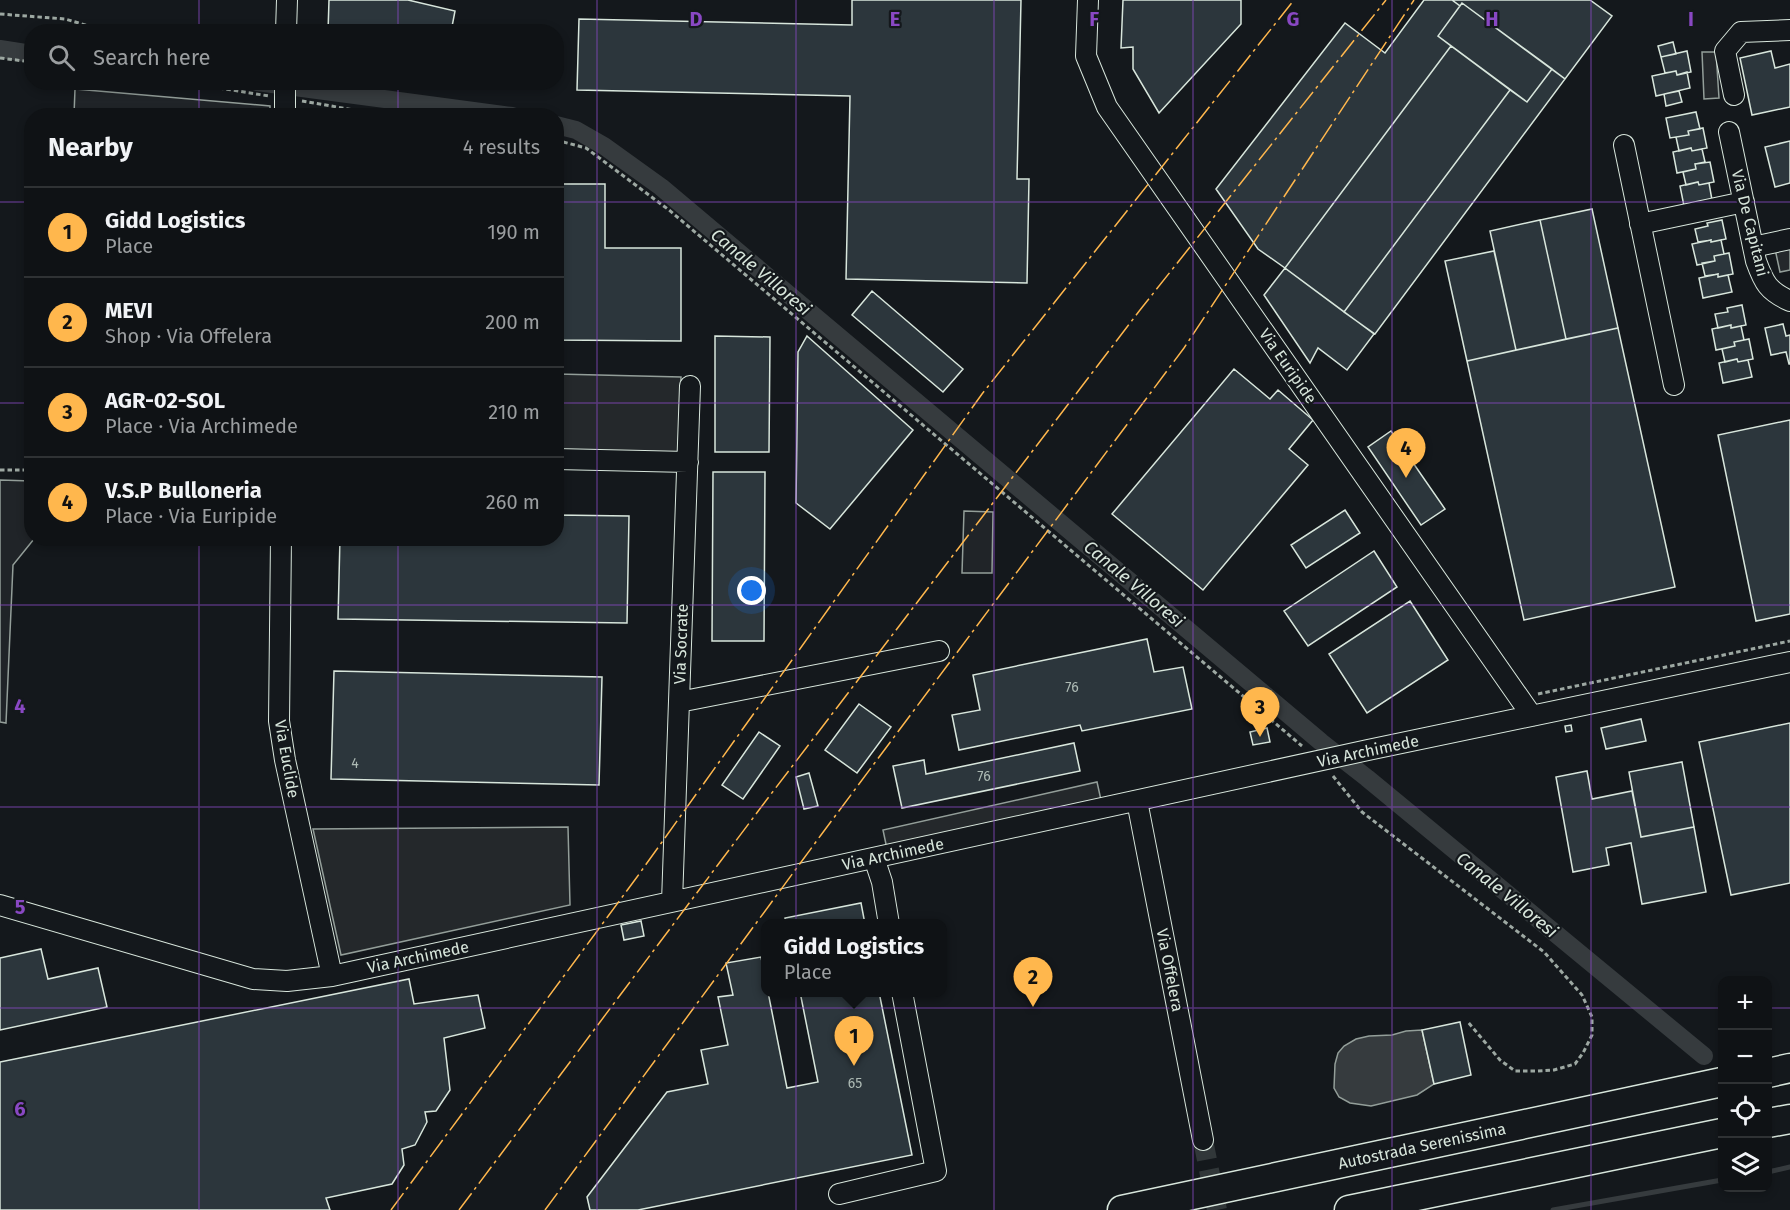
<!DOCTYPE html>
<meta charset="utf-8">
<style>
body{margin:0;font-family:"Fira Sans",sans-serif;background:#1d2022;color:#f1f3f6}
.controls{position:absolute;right:18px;bottom:18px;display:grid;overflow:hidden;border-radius:12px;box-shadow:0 3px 9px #0003}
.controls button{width:54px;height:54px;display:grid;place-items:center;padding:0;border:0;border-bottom:2px solid #2f3234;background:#0f1215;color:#f1f3f6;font:30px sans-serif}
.you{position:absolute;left:752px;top:591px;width:21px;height:21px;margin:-15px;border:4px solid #fff;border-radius:50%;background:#1a73e8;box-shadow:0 0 0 9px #1a73e833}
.badge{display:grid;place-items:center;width:39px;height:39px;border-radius:50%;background:#ffb74d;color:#111;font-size:20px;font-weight:700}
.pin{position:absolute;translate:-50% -50px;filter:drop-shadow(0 2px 3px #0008)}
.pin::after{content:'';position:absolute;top:32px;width:21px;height:18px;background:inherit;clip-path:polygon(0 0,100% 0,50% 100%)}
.popup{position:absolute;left:761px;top:919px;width:186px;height:78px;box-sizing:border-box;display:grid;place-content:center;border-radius:12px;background:#0f1215;filter:drop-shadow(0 2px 4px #0005);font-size:20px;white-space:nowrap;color:#9b9ea0}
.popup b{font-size:22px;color:#f1f3f6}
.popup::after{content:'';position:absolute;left:50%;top:100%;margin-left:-12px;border:12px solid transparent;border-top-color:#0f1215}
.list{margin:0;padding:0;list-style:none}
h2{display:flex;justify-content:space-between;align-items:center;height:78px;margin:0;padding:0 24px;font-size:26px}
h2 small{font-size:20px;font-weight:400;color:#9b9ea0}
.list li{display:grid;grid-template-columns:39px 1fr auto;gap:18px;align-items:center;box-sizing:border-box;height:90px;padding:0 24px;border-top:2px solid #2f3234}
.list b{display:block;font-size:22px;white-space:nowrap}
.list p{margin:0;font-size:20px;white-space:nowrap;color:#9b9ea0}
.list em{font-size:20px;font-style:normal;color:#9b9ea0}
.icon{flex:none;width:33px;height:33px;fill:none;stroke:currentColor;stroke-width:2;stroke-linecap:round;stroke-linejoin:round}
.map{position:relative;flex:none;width:1790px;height:1210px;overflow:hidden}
.search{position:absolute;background:#0f1215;box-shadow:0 3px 9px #0003;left:24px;top:24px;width:540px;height:66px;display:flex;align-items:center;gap:15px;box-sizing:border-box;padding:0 21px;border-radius:24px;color:#9b9ea0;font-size:22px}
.panel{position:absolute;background:#0f1215;box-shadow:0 3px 9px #0003;left:24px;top:108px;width:540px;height:438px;border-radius:24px}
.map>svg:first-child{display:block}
</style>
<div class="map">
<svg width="1790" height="1210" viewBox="0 0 1790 1210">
<rect width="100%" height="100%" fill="#14181c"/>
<path fill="#202428" stroke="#939e99" stroke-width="1.5" d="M75,89L270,106V115H74Z
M0,480L31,481L32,538L34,539L13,565L6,723L0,722Z
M964,511L993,512L992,573H962Z"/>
<path fill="#24282b" stroke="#939e99" stroke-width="1.5" d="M1702,52H1716L1719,98L1704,99Z
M1790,246V270L1780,272L1775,249Z
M557,374L681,377L678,453L557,450Z
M1097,782L1101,800L887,849L883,830Z
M568,827L570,905L341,955L313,829Z"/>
<path fill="#363b3e" stroke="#939e99" stroke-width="1.5" d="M1422,1030L1434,1084L1417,1095L1371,1106L1350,1103L1339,1097L1334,1088L1335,1064L1338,1053L1344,1046L1356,1039L1369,1036L1392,1035L1406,1031Z"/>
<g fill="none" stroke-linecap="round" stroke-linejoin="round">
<path stroke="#363b3e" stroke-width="5" d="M1768,1172L1790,1167
M1553,1210L1722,1180"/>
<path stroke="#363b3e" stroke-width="18" d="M0,49L32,54
M257,82L512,116
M556,125L576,130L604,146L661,187L1321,742L1367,778L1704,1056"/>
</g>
<path fill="#2c363c" stroke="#d8e6dc" stroke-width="1.5" d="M329,0H408L455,11L451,32H328Z
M852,0H1021L1017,179H1029L1027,283L846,279L850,96L577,90L579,19L852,25Z
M1123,0H1241V24L1159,113L1133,69V47L1121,48Z
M1424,0H1452L1460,6L1438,36L1451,46L1285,268L1258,249L1216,189L1345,23L1385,53Z
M1452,0H1590L1612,16L1565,79L1462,3L1460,6Z
M1462,3L1552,69L1527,102L1438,36Z
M1673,42L1676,54L1661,57L1658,46Z
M1451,46L1510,90L1344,312L1285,268Z
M1687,51L1691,72L1677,75L1676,71L1665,73L1661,57Z
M1771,51L1775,68L1790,64V107L1752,115L1740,58Z
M1552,69L1565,79L1375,334L1344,312L1510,90L1527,102Z
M1676,71L1677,75L1687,72L1690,88L1656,96L1652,76Z
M1679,91L1682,102L1666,106L1664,94Z
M1696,112L1700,129L1688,131L1689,135L1670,138L1666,118Z
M1703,128L1707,148L1692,151L1691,148L1679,151L1676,137L1689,135L1688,131Z
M1790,141V183L1775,187L1765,147Z
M1691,148L1692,151L1702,149L1705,162L1695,164L1696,169L1677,173L1673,152Z
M1710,162L1714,182L1699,185L1698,182L1686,185L1683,172L1696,169L1695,164Z
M1698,182L1699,185L1709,183L1712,200L1684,206L1680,186Z
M556,184H605V248H681V341L556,340Z
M1592,209L1618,328L1566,339L1540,220Z
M1540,220L1566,339L1516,350L1490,231Z
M1722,220L1726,239L1711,242V240L1698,242L1695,229L1708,226L1707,223Z
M1711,240V242L1721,240L1724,254L1714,256L1715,261L1697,265L1692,244Z
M1494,251L1516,350L1467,361L1445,261Z
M1729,253L1733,274L1718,277V274L1705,276L1702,263L1715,261L1714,256Z
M1285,268L1374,334L1347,370L1318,348L1310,363L1264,295Z
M1718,274V277L1728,275L1732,292L1703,298L1699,278Z
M872,291L963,369L943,392L852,315Z
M1742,305L1746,325L1731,328V325L1718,328L1715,314L1728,312L1727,308Z
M1783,324L1786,336L1790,335V364H1789L1786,352L1771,355L1765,328Z
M1731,325V328L1741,326L1744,340L1734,342L1735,346L1716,350L1712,329Z
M1618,328L1675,587L1524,620L1467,361Z
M715,336L770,337L769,452H715Z
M807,336L913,430L830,529L796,503L798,352Z
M1749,339L1753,359L1738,362L1737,359L1725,362L1722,349L1735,346L1734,342Z
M1737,359L1738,362L1748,360L1752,377L1723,383L1719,363Z
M1234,369L1270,399L1278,390L1313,420L1289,449L1308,465L1203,590L1112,514Z
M1790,420V614L1756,621L1718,435Z
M1391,431L1445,509L1421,525L1368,447Z
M713,472H765L764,641H712Z
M1345,510L1360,533L1306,568L1291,545Z
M556,515L629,516L627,623L338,619L340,538H556Z
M1374,551L1397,587L1308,646L1284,611Z
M1410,601L1448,660L1367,713L1329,654Z
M1147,639L1154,672L1183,667L1192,709L1082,731L1080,725L959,750L952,715L980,710L973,675Z
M334,671L602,677L599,785L331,779Z
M859,704L891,727L857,773L825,750Z
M1641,719L1646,741L1606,749L1601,728Z
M1790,723V883L1731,895L1699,742Z
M1571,725L1572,731L1566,732L1565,726Z
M1267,728L1270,742L1253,745L1250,732Z
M759,732L780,746L743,799L722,785Z
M1074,743L1080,771L902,808L893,766L924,760L926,774Z
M1682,762L1694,827L1641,837L1629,772Z
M1587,771L1592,799L1632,791L1641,837L1694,827L1706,892L1642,904L1631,843L1606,848L1609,865L1573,872L1556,777Z
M809,773L818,806L804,809L796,777Z
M861,903L865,924H786L785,918Z
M641,921L644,936L624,940L621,925Z
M41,949L48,979L98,968L107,1007L0,1030V958Z
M761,957L766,980V992H768L787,1088L818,1082L800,992H879L912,1155L638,1210H590L587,1197L667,1092L708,1084L701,1050L728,1045L718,997L733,995L726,963Z
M409,979L414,1004L478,995L485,1028L444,1038L450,1090L436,1111L425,1112L427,1122L415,1145L402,1149L404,1165L392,1184L326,1198L330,1210H0V1062Z
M1460,1022L1471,1075L1434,1084L1422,1030Z"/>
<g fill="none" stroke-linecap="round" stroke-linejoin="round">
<path stroke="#313739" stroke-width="20" stroke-dasharray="20 10" stroke-linecap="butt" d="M1203,1140L1217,1210"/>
<defs>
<path id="minor" d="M1088,0L1086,56L1107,107L1532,716
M286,32L287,0
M285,82V116
M1734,95L1725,51L1741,32L1790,30
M1729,132L1756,261C1764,283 1768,291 1790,301
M1624,145L1674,385
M1640,224L1744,202
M1753,247L1790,239
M556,459L688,462
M281,538L279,721L285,760L332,976
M679,702L939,651
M1137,801L1203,1140
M874,858L882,882L889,924
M672,902L690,386
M0,905L253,979L287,981L332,976L1368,750L1790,662
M839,1194L936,1171L902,992"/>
<path id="highway" d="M1768,1073L1790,1068
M1768,1123L1790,1119
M1122,1210L1722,1082
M1349,1210L1722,1133"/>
</defs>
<use href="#minor" stroke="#d8e6dc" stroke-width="22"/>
<use href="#highway" stroke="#d8e6dc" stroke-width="31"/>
<path stroke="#9da8a2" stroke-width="3" stroke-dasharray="4.5 3" stroke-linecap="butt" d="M0,14L65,19L109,32
M155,32L158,28
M0,58L32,62
M182,82L269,96
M302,101L389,116
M556,140L586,148L669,210L1302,746
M0,470H32
M1538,694L1790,641
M1333,776L1362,812L1544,952L1582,995L1592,1017V1035L1583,1053L1575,1064L1554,1070L1536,1071H1515L1500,1060L1468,1022"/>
<use href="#minor" stroke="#14181c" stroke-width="20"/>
<use href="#highway" stroke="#14181c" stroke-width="28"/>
<path stroke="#ffb74d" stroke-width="1.5" stroke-dasharray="21 4.5 3 4.5" stroke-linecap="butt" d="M391,1210L637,877L982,394L1294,0
M459,1210L768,798L1140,310L1386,0
M545,1210L821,835L1184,348L1414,0"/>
</g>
<path fill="none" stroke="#8948c3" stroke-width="1.5" stroke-opacity="0.55" d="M199,0V32M398,0V32M597,0V1210M796,0V1210M994,0V1210M1193,0V1210M1392,0V1210M1591,0V1210M199,82V116M398,82V116M0,202H32M556,202H1790M0,403H32M556,403H1790M199,538V1210M398,538V1210M0,605H1790M0,807H1790M0,1008H1722M1768,1008H1790"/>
<g text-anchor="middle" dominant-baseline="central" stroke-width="4.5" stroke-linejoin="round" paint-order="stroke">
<g font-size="14" fill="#adbab4">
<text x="1072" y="687">76</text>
<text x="355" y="763">4</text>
<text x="984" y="776">76</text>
<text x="855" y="1083">65</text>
</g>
<g font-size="16" fill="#d8e6dc" stroke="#14181c">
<text transform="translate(1750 223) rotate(76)">Via De Capitani</text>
<text transform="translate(1288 366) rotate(55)">Via Euripide</text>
<text transform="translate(681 644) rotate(-88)">Via Socrate</text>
<text transform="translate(1368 751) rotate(-12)">Via Archimede</text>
<text transform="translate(287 759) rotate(80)">Via Euclide</text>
<text transform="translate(893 854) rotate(-12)">Via Archimede</text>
<text transform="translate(418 957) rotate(-12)">Via Archimede</text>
<text transform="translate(1170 970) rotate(79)">Via Offelera</text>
<text transform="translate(1422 1146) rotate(-12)">Autostrada Serenissima</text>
</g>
<g font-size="18" font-style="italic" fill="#d8e6dc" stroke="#14181c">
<text transform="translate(761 272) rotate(40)">Canale Villoresi</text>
<text transform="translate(1134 584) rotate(40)">Canale Villoresi</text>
<text transform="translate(1507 895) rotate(39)">Canale Villoresi</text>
</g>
</g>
<g font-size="20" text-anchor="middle" font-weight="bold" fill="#8948c3" stroke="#14181c" stroke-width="4.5" stroke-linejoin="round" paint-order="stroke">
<text x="696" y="26">D</text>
<text x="895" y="26">E</text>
<text x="1094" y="26">F</text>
<text x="1293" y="26">G</text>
<text x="1492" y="26">H</text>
<text x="1691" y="26">I</text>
<text x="20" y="713">4</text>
<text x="20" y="914">5</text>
<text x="20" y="1116">6</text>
</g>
</svg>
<div class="controls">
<button>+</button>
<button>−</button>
<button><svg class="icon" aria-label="locate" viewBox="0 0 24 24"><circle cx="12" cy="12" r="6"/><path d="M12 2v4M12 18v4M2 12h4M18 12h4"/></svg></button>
<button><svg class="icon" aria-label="layers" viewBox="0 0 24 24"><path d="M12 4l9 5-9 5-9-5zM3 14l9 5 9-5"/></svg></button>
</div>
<div class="you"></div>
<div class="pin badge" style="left:854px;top:1066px">1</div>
<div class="popup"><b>Gidd Logistics</b>Place</div>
<div class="pin badge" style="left:1033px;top:1007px">2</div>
<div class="pin badge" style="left:1260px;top:737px">3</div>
<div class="pin badge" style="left:1406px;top:478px">4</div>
<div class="search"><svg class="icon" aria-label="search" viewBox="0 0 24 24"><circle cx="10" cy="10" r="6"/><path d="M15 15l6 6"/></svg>Search here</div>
<section class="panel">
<h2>Nearby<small>4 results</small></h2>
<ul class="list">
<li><span class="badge">1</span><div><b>Gidd Logistics</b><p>Place</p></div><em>190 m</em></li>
<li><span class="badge">2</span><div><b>MEVI</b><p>Shop · Via Offelera</p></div><em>200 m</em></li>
<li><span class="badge">3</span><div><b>AGR-02-SOL</b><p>Place · Via Archimede</p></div><em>210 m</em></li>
<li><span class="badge">4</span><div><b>V.S.P Bulloneria</b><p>Place · Via Euripide</p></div><em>260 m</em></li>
</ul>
</section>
</div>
